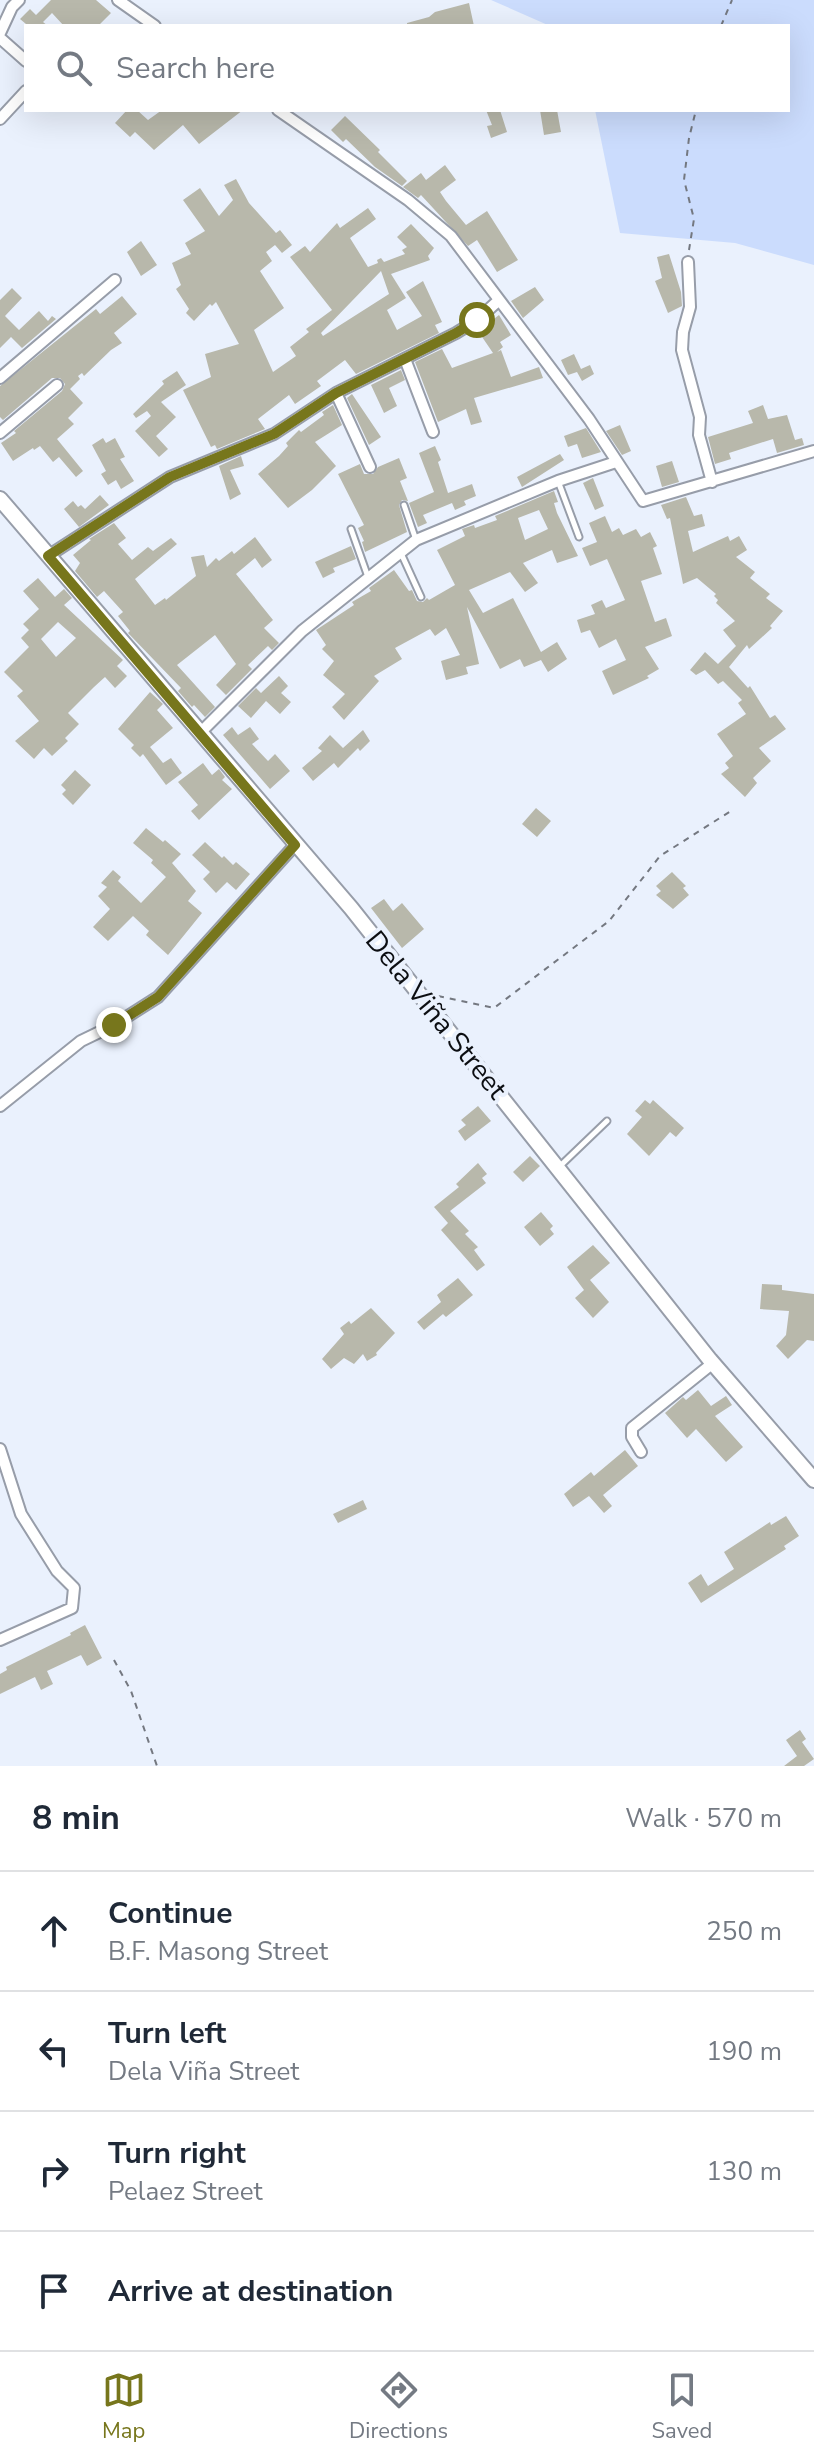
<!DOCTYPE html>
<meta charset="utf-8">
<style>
body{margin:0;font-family:"Nunito Sans",sans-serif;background:#f6f6f7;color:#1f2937}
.stop{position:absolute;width:24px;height:24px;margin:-18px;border:6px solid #77761c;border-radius:50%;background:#fff}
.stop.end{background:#77761c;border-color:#fff;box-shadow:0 2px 8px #0008}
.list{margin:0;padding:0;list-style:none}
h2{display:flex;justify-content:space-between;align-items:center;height:104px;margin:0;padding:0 32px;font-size:34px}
h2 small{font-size:26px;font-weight:400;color:#747a83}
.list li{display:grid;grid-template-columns:52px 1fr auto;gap:24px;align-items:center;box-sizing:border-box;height:120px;padding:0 32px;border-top:2px solid #e0e1e3}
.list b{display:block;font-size:30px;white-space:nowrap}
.list p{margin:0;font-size:26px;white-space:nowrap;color:#747a83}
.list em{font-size:26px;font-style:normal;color:#747a83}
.icon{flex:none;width:44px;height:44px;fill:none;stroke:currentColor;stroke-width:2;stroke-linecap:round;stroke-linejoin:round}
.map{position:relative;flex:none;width:814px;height:1766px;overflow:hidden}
.search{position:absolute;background:#fff;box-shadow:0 8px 32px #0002;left:24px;right:24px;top:24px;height:88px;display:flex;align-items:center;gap:20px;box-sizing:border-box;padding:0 28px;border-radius:0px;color:#747a83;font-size:30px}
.sheet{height:584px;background:#fff}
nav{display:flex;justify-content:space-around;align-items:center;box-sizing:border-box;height:112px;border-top:2px solid #e0e1e3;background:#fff;font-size:22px;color:#747a83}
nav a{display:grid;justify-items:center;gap:4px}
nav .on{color:#77761c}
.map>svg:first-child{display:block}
</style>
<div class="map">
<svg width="814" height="1766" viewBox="0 0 814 1766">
<rect width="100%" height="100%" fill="#eaf1fd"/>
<path fill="#cbdcfd" d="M491,0H814V265L735,243L620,233L595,110H788V26H550Z"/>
<path fill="#b8b8ab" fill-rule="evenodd" d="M51,0H96L111,13L98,26H64L52,13L43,22L48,26H24L26,24L20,19L30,9L36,15Z
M469,3L474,26H407V23L429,17L435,12Z
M127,110H137L148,120L162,110H243L199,144L183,125L154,150L135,132L130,137L115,123Z
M486,110H500L507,132L491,138L487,126L492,125Z
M540,110H557L561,132L544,135Z
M345,116L380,150L378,152L407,181L402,186L375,167L346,139L343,142L331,130Z
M445,165L456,180L440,192L446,201L466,225L487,211L518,260L497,272L477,240L468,246L421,195L418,198L403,187L421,173L426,180Z
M236,179L249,203L276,233L280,230L292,245L282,253L275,245L266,252L272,261L260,271L284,308L254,330L273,372L296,356L290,347L309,332L306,329L332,310L290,257L305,246L310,252L337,223L340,228L368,208L376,219L350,238L368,267L378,263L377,260L381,258L384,262L405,254L402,250L407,247L397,237L411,224L434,248L428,256L430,260L391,274L406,298L387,310L397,330L422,316L406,292L423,281L442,322L435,325L439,333L356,374L345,360L317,381L321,386L295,404L289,395L258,419L265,429L217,449L215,445L211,447L183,390L211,377L205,354L239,344L216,302L212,306L210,304L194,321L186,313L189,309L176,289L181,285L172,263L191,254L185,243L205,231L183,200L200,188L219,216L233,200L224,185ZM381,271L389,294L323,336L321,333Z
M141,241L157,265L141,276L127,252Z
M669,254L681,292L682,306L668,313L655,281L662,278L657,257Z
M535,287L544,300L523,318L511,301Z
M12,288L22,298L5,316L19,330L39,311L48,321L52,316L56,319L22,348L11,337L0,348V300Z
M122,296L137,314L114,333L122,343L111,350L84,376L82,373L78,376L80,379L70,389L83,403L68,418L74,424L57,439L83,471L76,477L59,457L53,462L40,446L34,450L33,448L13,461L1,443L16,433L14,431L62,391L65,384L60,378H52L3,420L0,417V386L96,309L100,314Z
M499,315L511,335L500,342L503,347L497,352L501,350L511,377L539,367L543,378L474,398L482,422L471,425L466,409L438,422L415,362L442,349L452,368L493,353L478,331Z
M574,354L581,369L590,365L594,374L582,381L577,372L568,375L561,360Z
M401,370L405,380L389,388L397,406L384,413L371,385Z
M177,371L186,385L161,402L176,417L156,436L168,449L159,457L135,431L151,416L147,411L136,418L133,414L164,384L162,381Z
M352,394L381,437L369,445L347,398Z
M333,405L342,425L315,442L336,466L312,490L288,508L258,474L279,456L288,446L286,443L299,430L301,432L324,415L322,412Z
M763,405L768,419L787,415L795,440L802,438L804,445L777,453L773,439L729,453L731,459L715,464L708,437L753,423L748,411Z
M620,425L631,451L622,455L606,431Z
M586,428L601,452L582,458L577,444L568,447L564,436Z
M103,438L106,443L115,438L125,457L120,459L134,481L121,489L116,480L108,485L101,474L106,471L92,445Z
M435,446L441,460L438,462L448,493L472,484L476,496L464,501L466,505L455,510L452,503L423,515L427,523L418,527L409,503L434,492L419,453Z
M560,454L564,460L522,487L517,477Z
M241,456L244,466L230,470L241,494L230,500L219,466Z
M399,458L407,478L400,481L408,501L402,500L399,505L407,532L365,552L362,542L364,541L358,528L364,525L338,474L360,464L364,474H373L378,467Z
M672,461L679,482L662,487L656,466Z
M593,478L604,506L595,510L583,483Z
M554,491L558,502L554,503L557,513L578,556L557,563L552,550L523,563L538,583L525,592L510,572L469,590L483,613L513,598L541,652L557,642L567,659L548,672L541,660L524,667L520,659L500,669L467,607L479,664L466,667L468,674L446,680L441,661L460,655L446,628L435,636L430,629L395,648L402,659L374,676L379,681L344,720L332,707L345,694L323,675L334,661L322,649L326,645L316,630L354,605L352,602L371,591L369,588L394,570L409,591L412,590L417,601L423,602L427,598L429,600L455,585L437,550L465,536L462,529L474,525L475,528L497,520L495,516ZM539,510L548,529L525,540L518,518Z
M100,495L109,505L79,527L64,509L73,501L78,507L81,505L85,509Z
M686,497L694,516L702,514L705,526L688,531L693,552L728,536L730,541L739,536L747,550L736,557L755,572L750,578L770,594L766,598L783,611L770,626L772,628L749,649L747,645L729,667L748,688L750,686L770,718L775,715L786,729L759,748L771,761L753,778L757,783L745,797L721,774L729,768L725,763L733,756L717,734L746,714L738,703L742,700L723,681L718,684L705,670L696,675L690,670L705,652L718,664L736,646L723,630L735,621L716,603L718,600L714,596L716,594L697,578L683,584L670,518L667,519L661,505Z
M605,516L612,532L619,528L623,535L636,529L641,537L650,532L657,546L653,548L662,574L641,581L655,622L666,618L672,636L645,647L659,669L647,676L649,678L613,695L602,671L626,660L616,639L599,648L590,630L581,633L577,620L595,614L591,605L602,600L606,608L625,600L607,559L590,566L582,548L597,542L589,523Z
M114,523L126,538L118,544L132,560L148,547L153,551L171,538L177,544L135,579L155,605L165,598L166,600L196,576L191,557L204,555L207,567L216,558L219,561L232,551L234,554L255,537L272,560L262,568L255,558L236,574L273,620L264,628L279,643L272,650L268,646L248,665L252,669L226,695L216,685L236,664L215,635L177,665L215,707L205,717L194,705L192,707L178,691L181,688L128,633L130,631L118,616L123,612L104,591L97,597L75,571L80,563L73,555L91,540L89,539Z
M351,546L356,559L333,568L335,572L323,578L315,562Z
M38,578L55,597L64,589L72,598L64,605L123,660L117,666L127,676L115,688L105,677L94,687L68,713L79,724L65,738L68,741L52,756L44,748L34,759L15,741L39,721L17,696L23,691L4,672L29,647L21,638L29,630L23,624L39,609L23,591ZM58,622L76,638L56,657L41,639Z
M279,676L288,686L281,693L291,702L280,714L266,701L251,718L238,706L256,688L261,693Z
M150,692L163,704L157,710L173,728L150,747L163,763L171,758L182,773L166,785L143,754L140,757L131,748L134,745L118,729Z
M232,727L238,735L250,727L259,739L252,744L268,761L275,754L290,771L270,789L223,735Z
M363,730L370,741L360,751L358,748L338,768L334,763L313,781L302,768L322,751L318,748L330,735L343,748Z
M203,763L212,775L219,769L225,777L222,780L232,789L199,820L191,811L198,805L178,782Z
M75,770L91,785L73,805L62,794L66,790L61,785Z
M536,808L551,821L537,837L522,824Z
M146,828L163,842L165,840L181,854L172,863L196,891L188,901L202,913L168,955L146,935L149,931L133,916L108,941L93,927L110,909L98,896L107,887L101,883L113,870L121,877L118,881L141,903L166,877L151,863L153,860L133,843Z
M205,842L222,858L224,856L233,865L236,862L250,874L236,890L227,882L216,893L203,879L210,872L192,855Z
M672,872L686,886L683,888L689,895L673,909L656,895L661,891L656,886Z
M384,899L393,911L402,903L424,929L402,948L371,908Z
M645,1100L650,1104L653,1100L684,1128L676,1137L670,1132L649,1156L627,1134L642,1117L635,1111Z
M478,1106L491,1121L465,1141L458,1131L466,1125L461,1120Z
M530,1156L540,1166L523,1182L513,1172Z
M478,1163L487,1174L482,1178L486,1183L450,1211L469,1231L465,1234L478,1247L474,1250L485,1265L477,1271L441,1230L448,1223L434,1207L459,1187L456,1184Z
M541,1212L553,1226L550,1229L554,1234L540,1246L524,1227Z
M593,1245L610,1263L590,1280L609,1302L593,1318L575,1298L584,1290L567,1267Z
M458,1278L473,1295L446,1317L443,1314L424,1330L417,1322L441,1302L437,1295Z
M762,1284L782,1285V1290L814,1294V1341L807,1340L788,1359L776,1346L786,1335L789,1311L760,1309Z
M371,1308L395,1333L376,1353L377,1355L367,1361L363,1354L354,1364L344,1358L331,1369L322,1359L344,1334L340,1328L349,1321L351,1324Z
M698,1390L711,1406L726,1396L732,1405L715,1416L743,1447L726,1462L696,1429L687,1438L665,1413L683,1397L686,1400Z
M625,1450L638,1466L603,1495L612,1506L604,1513L589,1496L573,1507L564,1494L591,1472L594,1476Z
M363,1500L367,1509L338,1523L333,1514Z
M786,1516L799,1536L784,1546L786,1549L701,1603L688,1583L701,1574L708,1586L734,1569L724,1552L770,1522L771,1525Z
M85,1625L102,1658L87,1666L81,1655L47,1671L53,1684L41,1690L35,1677L0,1694V1674L7,1670L6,1667L71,1635L70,1633Z
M800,1730L806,1739L802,1742L814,1759L804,1766H784L797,1756L786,1740Z"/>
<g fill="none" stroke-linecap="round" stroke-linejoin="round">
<defs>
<path id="service" d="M558,481L579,537
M404,505L416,540
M351,529L368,577
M400,551L421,597
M558,1168L607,1121"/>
<path id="minor" d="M118,0L155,26
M0,33L12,7L19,0
M0,38L26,61
M278,110L408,200L451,236L589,419L643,501L814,451
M0,119L26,91
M688,262L690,307L683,332L682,350L700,417L699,435L712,482
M405,359L433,432
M0,378L115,280
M336,393L370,467
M0,433L57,385
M48,556L170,477L274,434L336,393L456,333L477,320L498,301
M200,733L302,631L416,540L558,481L616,462
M0,1106L81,1041L114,1025L158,997L295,845
M0,1449L21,1514L57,1571L74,1588L72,1608L0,1640
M641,1452L632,1437V1428L713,1363"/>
<path id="tertiary" d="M0,499L351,908L710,1360L814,1480"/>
</defs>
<use href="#service" stroke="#979da9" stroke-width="9"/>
<use href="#minor" stroke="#979da9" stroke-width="14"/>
<use href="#tertiary" stroke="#979da9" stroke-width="18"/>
<path stroke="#747880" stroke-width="2" stroke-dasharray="6 6" stroke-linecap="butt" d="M721,26L732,0
M689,250L694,219L684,180L689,138L696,110
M438,996L494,1008L609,921L660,856L734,809
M114,1660L131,1691L157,1766"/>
<use href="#service" stroke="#fff" stroke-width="5"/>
<use href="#minor" stroke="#fff" stroke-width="10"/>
<use href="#tertiary" stroke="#fff" stroke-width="14"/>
</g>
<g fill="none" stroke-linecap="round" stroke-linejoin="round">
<path stroke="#77761c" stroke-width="10" d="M114,1025L158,997L295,845L48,556L170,477L274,434L336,393L456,333L477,320"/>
</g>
<g text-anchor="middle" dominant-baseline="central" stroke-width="8" stroke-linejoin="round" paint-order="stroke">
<g font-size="28" fill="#0c0e12" stroke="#eaf1fd">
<text transform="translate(436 1015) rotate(51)">Dela Viña Street</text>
</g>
</g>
</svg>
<div class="stop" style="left:477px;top:320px"></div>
<div class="stop end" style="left:114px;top:1025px"></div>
<div class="search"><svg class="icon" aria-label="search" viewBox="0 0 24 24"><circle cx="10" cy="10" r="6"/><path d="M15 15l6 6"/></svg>Search here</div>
</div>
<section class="sheet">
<h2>8 min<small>Walk · 570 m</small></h2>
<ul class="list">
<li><svg class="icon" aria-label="ahead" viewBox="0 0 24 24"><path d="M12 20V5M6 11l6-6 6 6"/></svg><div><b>Continue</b><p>B.F. Masong Street</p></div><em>250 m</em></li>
<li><svg class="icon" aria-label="left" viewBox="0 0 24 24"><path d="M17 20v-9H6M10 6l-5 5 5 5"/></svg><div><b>Turn left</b><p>Dela Viña Street</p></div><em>190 m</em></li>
<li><svg class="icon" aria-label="right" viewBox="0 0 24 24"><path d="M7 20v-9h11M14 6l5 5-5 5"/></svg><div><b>Turn right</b><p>Pelaez Street</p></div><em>130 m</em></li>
<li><svg class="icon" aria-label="arrive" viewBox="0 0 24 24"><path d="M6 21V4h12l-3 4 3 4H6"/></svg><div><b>Arrive at destination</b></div></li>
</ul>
</section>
<nav>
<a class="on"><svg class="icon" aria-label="map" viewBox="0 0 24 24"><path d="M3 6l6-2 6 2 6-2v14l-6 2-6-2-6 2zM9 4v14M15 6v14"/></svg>Map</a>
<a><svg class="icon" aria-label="directions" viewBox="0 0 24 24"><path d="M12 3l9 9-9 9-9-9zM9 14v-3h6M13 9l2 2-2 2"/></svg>Directions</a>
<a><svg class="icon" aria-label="saved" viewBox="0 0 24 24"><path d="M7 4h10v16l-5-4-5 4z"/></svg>Saved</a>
</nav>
